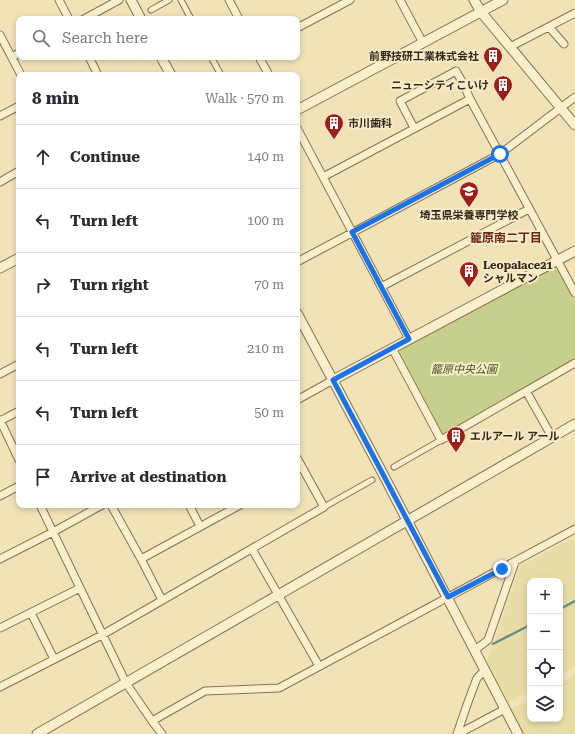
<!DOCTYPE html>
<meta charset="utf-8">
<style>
body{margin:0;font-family:"Roboto Serif","Noto Sans JP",serif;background:#f7f7f7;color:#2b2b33}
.controls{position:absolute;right:12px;bottom:12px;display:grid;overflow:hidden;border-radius:8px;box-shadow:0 2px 6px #0003}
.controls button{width:36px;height:36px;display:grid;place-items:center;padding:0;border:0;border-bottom:1px solid #e1e1e2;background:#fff;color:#2b2b33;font:20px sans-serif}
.stop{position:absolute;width:12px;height:12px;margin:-9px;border:3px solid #1a73e8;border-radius:50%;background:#fff}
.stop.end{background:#1a73e8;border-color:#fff;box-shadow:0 1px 4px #0008}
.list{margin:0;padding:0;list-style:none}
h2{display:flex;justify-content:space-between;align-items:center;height:52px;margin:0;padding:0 16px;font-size:17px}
h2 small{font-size:13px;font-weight:400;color:#7c7c81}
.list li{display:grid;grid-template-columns:26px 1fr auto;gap:12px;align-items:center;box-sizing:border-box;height:64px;padding:0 16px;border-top:1px solid #e1e1e2}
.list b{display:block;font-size:15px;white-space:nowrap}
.list em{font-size:13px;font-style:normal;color:#7c7c81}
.icon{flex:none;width:22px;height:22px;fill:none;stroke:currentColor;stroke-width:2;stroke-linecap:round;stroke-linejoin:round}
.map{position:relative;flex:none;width:575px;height:734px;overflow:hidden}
.search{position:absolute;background:#fff;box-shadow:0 2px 6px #0003;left:16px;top:16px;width:284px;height:44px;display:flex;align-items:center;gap:10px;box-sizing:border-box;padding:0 14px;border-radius:8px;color:#7c7c81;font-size:15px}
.panel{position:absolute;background:#fff;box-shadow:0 2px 6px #0003;left:16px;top:72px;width:284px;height:436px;border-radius:8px}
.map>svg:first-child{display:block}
</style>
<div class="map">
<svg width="575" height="734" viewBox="0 0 575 734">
<rect width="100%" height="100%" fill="#f2e2b8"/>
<path fill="#e8dea5" d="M575,537V599L560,607V581H530V623L494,642L520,566Z
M575,603V667L560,675V611Z
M530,627V691L508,703L486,664L492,647Z
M575,675V734H523L510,710L530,699V719H560V683Z"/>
<path fill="#c6d08c" d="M553,268L558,270L575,301V359L445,434L440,432L399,355L400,350Z"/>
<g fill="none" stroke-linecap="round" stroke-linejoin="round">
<path stroke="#658f85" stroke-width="2.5" d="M560,609L575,601
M493,644L530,625"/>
<defs>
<path id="pedestrian" d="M181,0L191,19
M151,10L169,0
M211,57L221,75
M394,467L441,440
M324,507L372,480"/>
<path id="minor" d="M59,0L69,19
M229,0L239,19
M400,0L423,43
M84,19L119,0
M549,27L564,44
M297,28L350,0
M0,35L21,75
M510,47L575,13
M12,57L19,53
M89,57L98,75
M259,57L269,75
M0,116L19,106
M297,128L409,339
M414,128L400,101L456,71L464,85L470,99L575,293
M323,177L470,99
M0,182L19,171
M297,262L500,154L575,97
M381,287L529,209
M392,348L441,440L575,363
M0,374L19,364
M526,391L552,437
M297,400L333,380
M0,420L19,460
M0,421L19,411
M0,496L19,486
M40,505L126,683L152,721L162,734
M111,505L141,559L162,600
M189,505L200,526
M252,549L319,666
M0,559L53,532L102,505
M141,559L240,505
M31,613L54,659
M0,628L80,588
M475,650L488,640L515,562
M0,687L102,635L324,507L297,458
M152,721L205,691L279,688L575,529
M457,734L468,702L477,678L485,670
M458,734L505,709"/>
<path id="tertiary" d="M131,0L141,19
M474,0L481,12L575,125
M161,57L171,75
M297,110L503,0
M0,268L19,258
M297,313L383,474L518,734
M333,380L575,251
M37,734L575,424"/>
</defs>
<use href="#pedestrian" stroke="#897052" stroke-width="7"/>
<use href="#minor" stroke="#897052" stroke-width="9"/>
<use href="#tertiary" stroke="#897052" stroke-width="11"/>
<use href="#pedestrian" stroke="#fcefcc" stroke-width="5"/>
<use href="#minor" stroke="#fcefcc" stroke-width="7"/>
<use href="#tertiary" stroke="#fcefcc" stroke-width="9"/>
</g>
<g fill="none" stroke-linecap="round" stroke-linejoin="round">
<path stroke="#1a73e8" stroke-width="5" d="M500,154L352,232L409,339L333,380L448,597L502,569"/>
</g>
<defs>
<symbol id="building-pin" viewBox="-11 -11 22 30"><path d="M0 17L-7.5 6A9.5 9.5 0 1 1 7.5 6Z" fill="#9d1f1d" stroke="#f8ecc8"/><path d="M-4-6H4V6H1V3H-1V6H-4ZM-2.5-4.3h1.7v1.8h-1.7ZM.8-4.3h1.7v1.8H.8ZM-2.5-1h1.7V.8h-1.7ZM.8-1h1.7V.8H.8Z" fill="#fff"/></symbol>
<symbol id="university-pin" viewBox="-11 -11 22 30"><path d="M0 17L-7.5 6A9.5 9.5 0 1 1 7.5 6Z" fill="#9d1f1d" stroke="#f8ecc8"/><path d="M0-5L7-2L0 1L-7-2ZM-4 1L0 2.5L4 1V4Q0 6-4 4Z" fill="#fff"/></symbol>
</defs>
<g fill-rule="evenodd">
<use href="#building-pin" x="482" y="45" width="22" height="30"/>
<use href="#building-pin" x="492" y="74" width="22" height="30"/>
<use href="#building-pin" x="323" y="112" width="22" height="30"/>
<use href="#university-pin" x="458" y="180" width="22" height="30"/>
<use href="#building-pin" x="458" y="260" width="22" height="30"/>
<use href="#building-pin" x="445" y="425" width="22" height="30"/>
</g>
<g text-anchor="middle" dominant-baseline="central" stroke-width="4" stroke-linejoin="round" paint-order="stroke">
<g font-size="11" font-weight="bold" fill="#362819" stroke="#f8ecc8" text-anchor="start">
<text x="479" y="56" text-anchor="end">前野技研工業株式会社</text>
<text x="489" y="85" text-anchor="end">ニューシティこいけ</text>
<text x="348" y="123">市川歯科</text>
<text x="469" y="215" text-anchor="middle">埼玉県栄養専門学校</text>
<text x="483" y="265">Leopalace21<tspan x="483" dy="13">シャルマン</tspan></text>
<text x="470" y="436">エルアール アール</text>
</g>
<g font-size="11" font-style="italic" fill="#45541d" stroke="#f8ecc8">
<text x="464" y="369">籠原中央公園</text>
</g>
<g font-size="12" font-weight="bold" fill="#662714" stroke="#f8ecc8">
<text x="506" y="238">籠原南二丁目</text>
</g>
</g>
</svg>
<div class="controls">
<button>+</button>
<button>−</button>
<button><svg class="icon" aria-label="locate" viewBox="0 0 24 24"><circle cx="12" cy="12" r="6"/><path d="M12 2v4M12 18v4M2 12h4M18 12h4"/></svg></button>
<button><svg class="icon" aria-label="layers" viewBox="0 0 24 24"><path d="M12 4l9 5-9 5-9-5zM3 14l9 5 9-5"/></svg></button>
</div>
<div class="stop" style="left:500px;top:154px"></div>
<div class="stop end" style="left:502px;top:569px"></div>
<div class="search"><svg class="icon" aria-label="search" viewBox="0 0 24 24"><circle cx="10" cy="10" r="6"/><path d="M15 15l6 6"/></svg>Search here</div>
<section class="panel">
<h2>8 min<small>Walk · 570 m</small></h2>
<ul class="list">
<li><svg class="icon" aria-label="ahead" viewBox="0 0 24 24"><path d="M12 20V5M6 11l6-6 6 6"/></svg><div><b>Continue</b></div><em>140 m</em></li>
<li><svg class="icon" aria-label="left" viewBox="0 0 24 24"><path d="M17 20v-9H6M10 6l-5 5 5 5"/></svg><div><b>Turn left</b></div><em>100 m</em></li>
<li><svg class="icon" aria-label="right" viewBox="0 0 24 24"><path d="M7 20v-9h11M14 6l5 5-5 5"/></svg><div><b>Turn right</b></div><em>70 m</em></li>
<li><svg class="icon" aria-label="left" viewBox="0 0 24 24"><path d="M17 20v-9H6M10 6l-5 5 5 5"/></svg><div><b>Turn left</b></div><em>210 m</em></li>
<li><svg class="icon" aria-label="left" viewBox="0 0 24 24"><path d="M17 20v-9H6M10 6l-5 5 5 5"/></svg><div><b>Turn left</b></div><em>50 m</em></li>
<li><svg class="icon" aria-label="arrive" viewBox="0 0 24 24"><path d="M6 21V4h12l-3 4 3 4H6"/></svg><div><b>Arrive at destination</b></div></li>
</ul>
</section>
</div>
